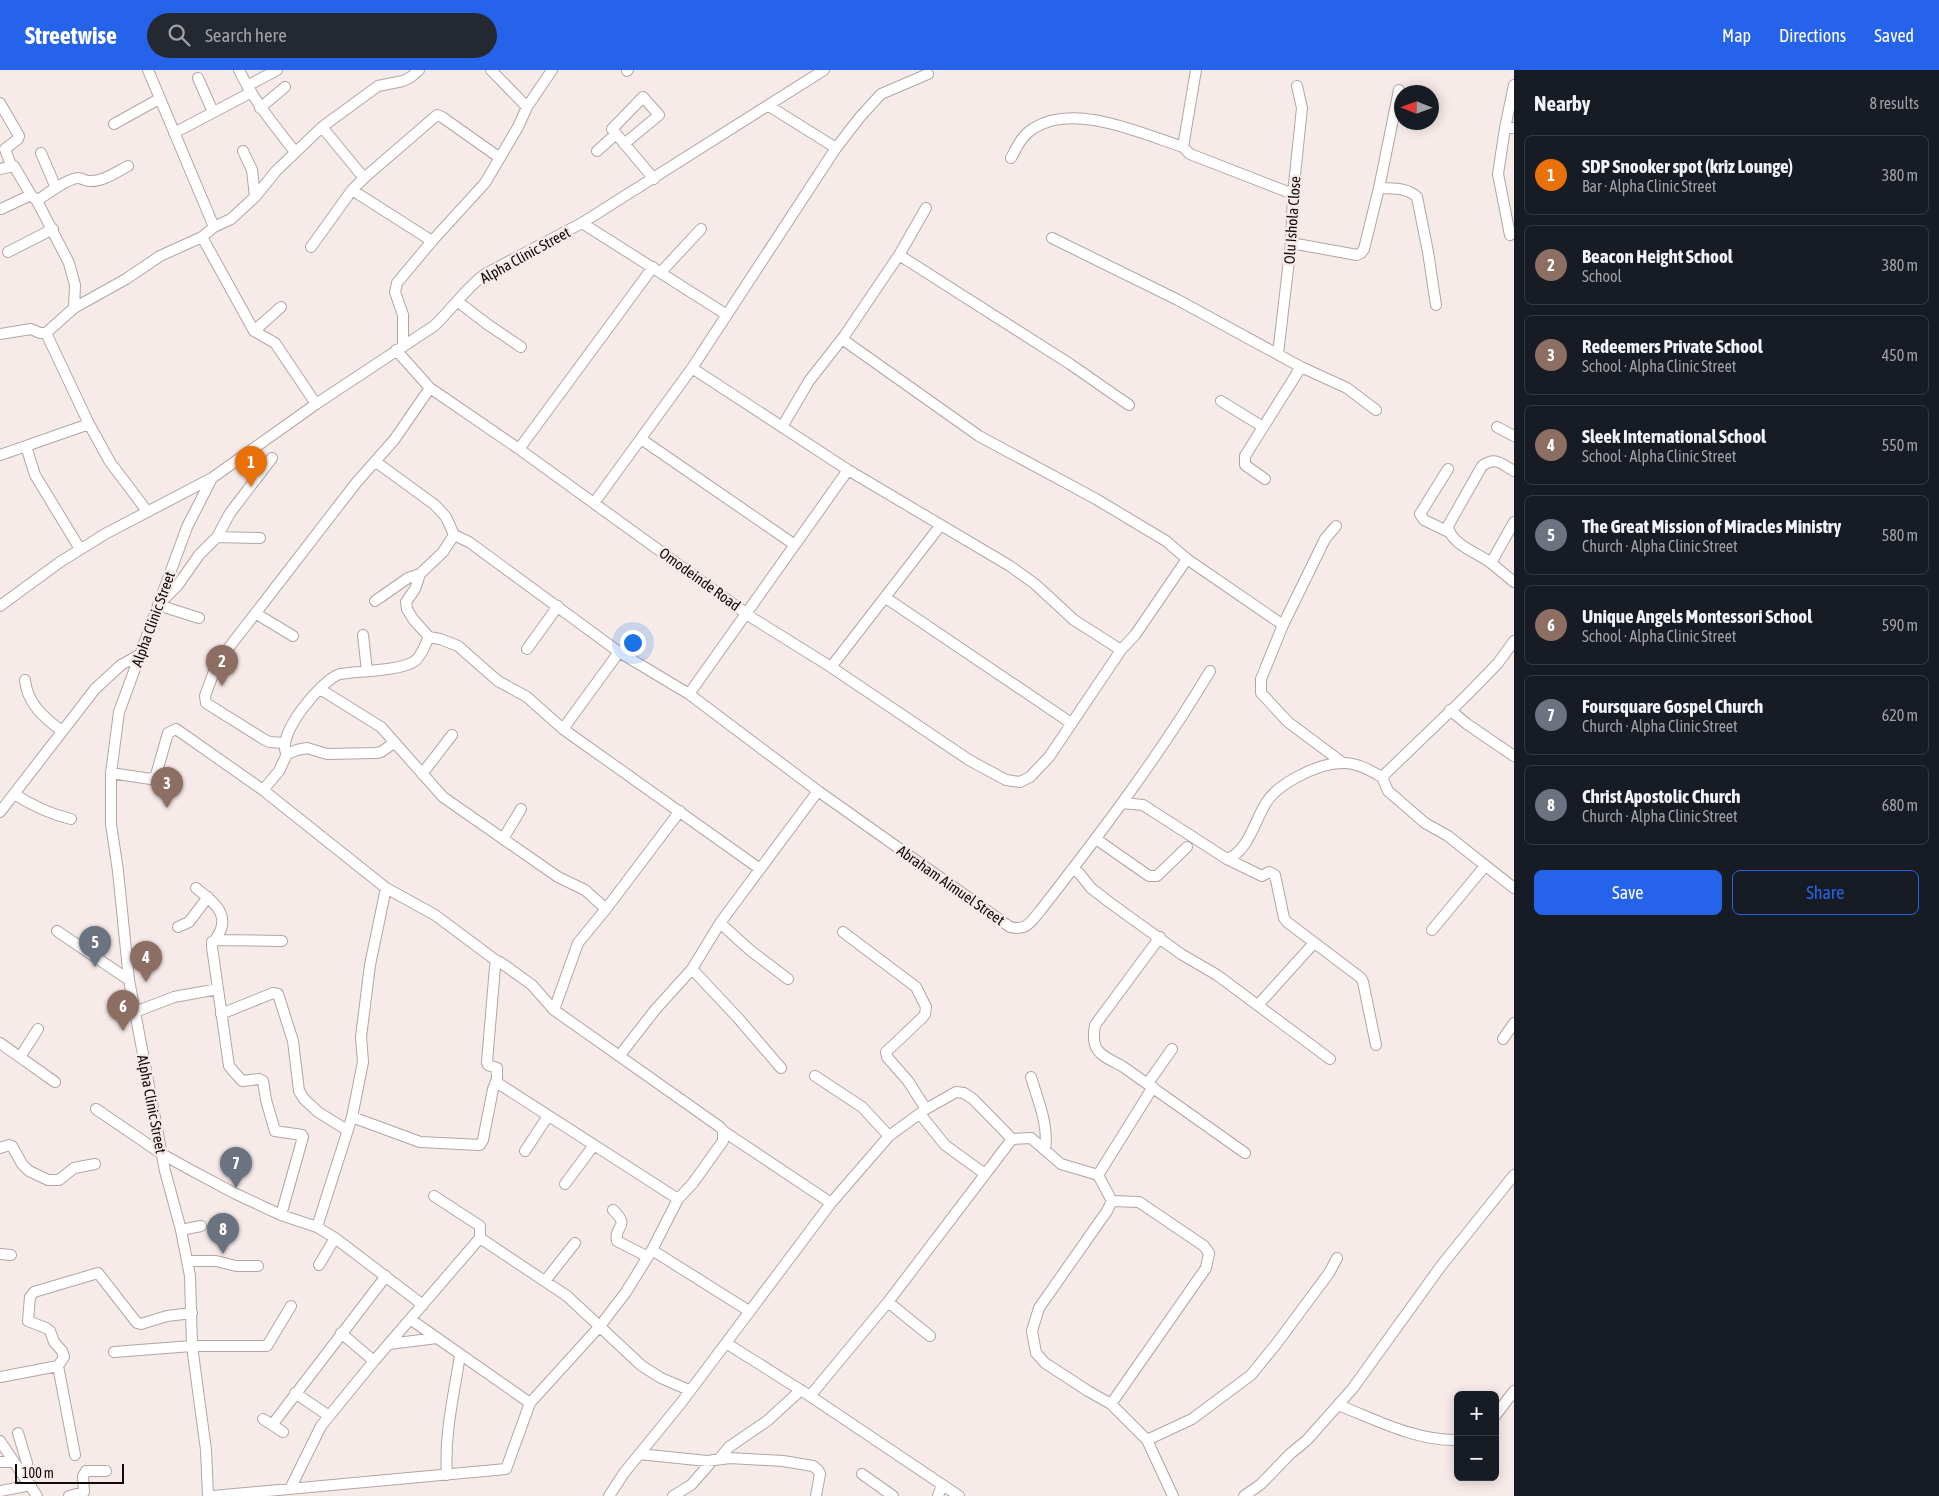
<!DOCTYPE html>
<meta charset="utf-8">
<style>
body{margin:0;font-family:"Asap Condensed",sans-serif;background:#242831;color:#f1f3f6}
.controls{position:absolute;right:15px;bottom:15px;display:grid;overflow:hidden;border-radius:8px;box-shadow:0 2px 12px #0003}
.controls button{width:45px;height:45px;display:grid;place-items:center;padding:0;border:0;border-bottom:1px solid #363941;background:#171b24;color:#f1f3f6;font:25px sans-serif}
.compass{position:absolute;left:1394px;top:15px;width:45px;height:45px;border-radius:50%;background:#171b24;box-shadow:0 2px 12px #0003;rotate:271deg}
.scale{position:absolute;left:15px;bottom:12px;width:109px;box-sizing:border-box;padding-left:5px;border:2px solid #0f0b0a;border-top:0;font-size:14px;line-height:18px;white-space:nowrap;color:#0f0b0a;-webkit-text-stroke:4px #f7ebe9;paint-order:stroke}
.you{position:absolute;left:632px;top:572px;width:18px;height:18px;margin:-12px;border:4px solid #fff;border-radius:50%;background:#1a73e8;box-shadow:0 0 0 8px #1a73e833}
.badge{display:grid;place-items:center;width:32px;height:32px;border-radius:50%;background:#2563eb;color:#fff;font-size:16px;font-weight:700}
.pin{position:absolute;translate:-50% -41px;filter:drop-shadow(0 1px 2px #0008)}
.pin::after{content:'';position:absolute;top:26px;width:18px;height:15px;background:inherit;clip-path:polygon(0 0,100% 0,50% 100%)}
.list{margin:0;padding:0;list-style:none}
h2{display:flex;justify-content:space-between;align-items:center;height:65px;margin:0;padding:0 20px;font-size:21px}
h2 small{font-size:16px;font-weight:400;color:#9ea1a6}
.list li{display:grid;grid-template-columns:32px 1fr auto;gap:15px;align-items:center;box-sizing:border-box;height:80px;margin:0 10px 10px;padding:0 10px;border:1px solid #363941;border-radius:8px}
.list b{display:block;font-size:19px;white-space:nowrap}
.list p{margin:0;font-size:16px;white-space:nowrap;color:#9ea1a6}
.list em{font-size:16px;font-style:normal;color:#9ea1a6}
.actions{display:flex;gap:10px;padding:15px 20px}
.actions a{flex:1;padding:11px 0;border:1px solid #2563eb;border-radius:8px;text-align:center;font-size:18px;color:#2563eb}
.actions .main{background:#2563eb;color:#fff}
.icon{flex:none;width:28px;height:28px;fill:none;stroke:currentColor;stroke-width:2;stroke-linecap:round;stroke-linejoin:round}
.map{position:relative;flex:none;width:1514px;height:1426px;overflow:hidden}
header{display:flex;align-items:center;gap:30px;box-sizing:border-box;height:70px;padding:0 25px;background:#2563eb;color:#fff}
header strong{font-size:24px}
nav{display:flex;gap:28px;margin-inline-start:auto;font-size:18px}
.search{width:350px;height:45px;background:#242831;display:flex;align-items:center;gap:12px;box-sizing:border-box;padding:0 18px;border-radius:28px;color:#9ea1a6;font-size:19px}
main{display:flex}
aside{flex:1;background:#171b24}
.map>svg:first-child{display:block}
</style>
<header>
<strong>Streetwise</strong>
<div class="search"><svg class="icon" aria-label="search" viewBox="0 0 24 24"><circle cx="10" cy="10" r="6"/><path d="M15 15l6 6"/></svg>Search here</div>
<nav><a>Map</a><a>Directions</a><a>Saved</a></nav>
</header>
<main>
<div class="map">
<svg width="1514" height="1426" viewBox="0 0 1514 1426">
<rect width="100%" height="100%" fill="#f7ebe9"/>
<g fill="none" stroke-linecap="round" stroke-linejoin="round">
<defs>
<path id="minor" d="M148,0L214,157
M239,0C254,31 274,55 295,82
M491,0L527,37
M627,1L628,0
M198,8L213,42
M247,16L277,0
M0,33L19,66L18,69L5,79L11,95
M769,36L836,78
M260,38L285,17
M114,54L159,29
M322,57L364,108
M1505,58L1514,15
M174,63L250,23
M624,74L659,45L643,27L612,59L654,109
M1183,77L1196,0
M243,81L252,100L255,127
M597,81L616,64
M41,83L56,118
M1011,88C1017,77 1022,65 1034,58C1074,32 1143,64 1183,77L1190,84L1293,124
M0,99L14,96L31,125L37,131L69,193L75,215L74,238
M1379,118C1392,119 1407,117 1417,127L1428,182L1436,235
M352,120L432,171
M37,131C45,125 69,108 78,108C82,108 85,111 89,111C103,112 116,102 128,96
M1,139L31,125
M582,153L727,245
M1510,165L1498,104L1505,58H1514
M202,167L254,261L275,273L316,334
M1052,168L1178,230L1301,297L1347,318L1376,340
M1291,173L1357,185L1361,183L1364,179L1379,118L1399,20
M311,177L352,120L364,108L437,45L442,47L500,88
M8,182L53,159
M899,185L1070,294L1129,335
M661,202L701,159
M457,231L487,254L521,277
M254,261L281,237
M46,263L89,354L110,392L147,441
M0,264L31,259L40,263H46L74,238L126,209L160,186L202,167L214,157L231,149L255,127L276,101L322,57L378,16L403,11L411,7L419,0
M403,276V245L395,222L397,213L432,171L485,113L518,57L527,37L552,0
M396,280L430,318L519,379L754,549L831,597L969,690L1006,710L1020,712L1030,707L1049,687L1121,580L1135,565L1187,489L1166,471L1096,429L979,366L842,269
M1278,284L1291,173L1293,124L1302,38L1297,16
M692,298L848,400L1010,496L1035,514L1074,550L1121,580
M1221,331L1263,357
M782,357L809,311L845,265L899,185L926,138
M1497,357L1514,366
M641,369L795,475
M26,376L35,405L80,479
M519,379L653,197
M0,385L89,354
M376,392L435,435L446,447L454,465L469,472L619,582L689,624L818,721L1010,857C1026,861 1030,853 1040,841C1100,764 1160,685 1210,601
M1448,399L1420,444L1424,450L1449,462
M1514,401C1501,394 1496,386 1482,396L1448,456C1450,474 1478,483 1491,493L1514,452
M1265,409L1245,395V386L1301,297
M594,433L692,298L836,78L860,47L881,24L928,4
M1336,456L1325,469L1283,555L1261,609V623L1288,652L1343,693
M454,465L443,482L420,504L415,519L406,532L407,539L413,549L429,567L440,569L458,576L498,611L527,627L563,659L760,799
M217,467L260,468
M1187,489L1283,555
M1491,493L1514,512
M886,528L1071,653
M375,531L408,508L420,504
M0,536L60,492L105,464L212,408
M255,543L293,566
M199,548L158,535L178,515L199,485L217,467L230,443L272,388
M363,565L367,601
M527,579L558,536
M831,597L940,456
M25,610C27,633 44,648 62,661
M320,619L381,657L443,727L558,807L585,820L606,839L578,873L554,940
M689,624L848,400
M1450,640L1467,654L1514,686
M563,659L619,582
M284,673L270,672L265,670L206,633L205,626L217,593L356,413L394,370L430,318
M287,684C274,667 322,609 340,604C359,601 400,601 415,591C422,585 425,575 429,567
M111,703L151,709L156,705L168,663L176,659L263,720L386,818L435,845L498,892
M422,704L452,665
M1382,707L1467,625L1498,593L1514,571
M263,720L279,701L287,684L297,680L307,678L327,684L376,683L381,682L394,673
M14,724C33,736 49,744 71,749
M1122,733L1143,735L1227,789L1262,806L1269,802L1275,805L1284,848L1287,852L1361,908L1363,912L1376,975
M0,742L95,619L121,595L139,585
M503,769L521,739
M1096,769L1149,806H1157L1187,777
M1227,789C1248,782 1255,750 1266,733C1278,713 1319,693 1342,693C1356,692 1371,701 1382,707L1388,721L1425,753L1448,766L1514,818
M1072,799L1079,803L1091,818L1109,832L1181,884L1217,905L1330,989
M196,818C215,833 233,846 215,870
M606,839L680,741
M720,853L751,881L788,909
M178,857L189,852L208,827
M1432,860L1485,796
M57,861L129,910
M843,862L916,917L926,937L925,944L923,947L886,982L887,987L908,1011L926,1039
M1160,867L1095,955C1090,982 1101,985 1122,996L1245,1083
M692,899L738,948L781,998
M1258,935L1314,873
M135,942L174,927L218,919
M221,944L273,923L278,924L293,971L299,1021L304,1029L318,1042L347,1060
M1503,969L1514,953
M0,973L55,1012
M620,985L655,940L692,899L720,853L818,721
M20,987L38,959
M815,1006L862,1037L889,1066
M1031,1007C1038,1031 1049,1055 1045,1080
M496,1012L678,1129
M1148,1013L1172,979
M96,1039L162,1084L189,1099L234,1123L281,1145L317,1157L335,1168L423,1235
M920,1044L945,1075L985,1104
M352,1047L420,1072L480,1075L483,1070L493,1019L497,1009V998L488,995L487,992L495,897L496,893L500,892L532,915L554,940L720,1057L723,1061L831,1133
M0,1078L9,1075L12,1076L22,1094L29,1101L48,1110H59L74,1098L95,1094
M525,1081L548,1046
M565,1114L594,1075
M1112,1131L1107,1141L1039,1238L1032,1261L1036,1283L1045,1293L1088,1321L1111,1334L1147,1370
M1112,1131L1098,1105L1153,1017
M613,1140C632,1158 613,1155 617,1171L648,1187
M281,1145L303,1067L302,1065L275,1061L266,1030L263,1011L259,1009L242,1011L229,996L212,877V872L215,870L282,871
M317,1157L352,1047L363,992L361,967L370,895L386,818
M181,1160L201,1156
M480,1168L567,1226L642,1296L661,1308L689,1320
M652,1180L749,1241
M0,1184L11,1185
M188,1191H216L236,1196H258
M319,1195L335,1168
M545,1211L575,1173
M888,1232L930,1266
M410,1249L530,1333
M341,1263L374,1291
M726,1273L810,1326L959,1426
M389,1274L437,1268
M114,1282L192,1276H267L291,1236
M58,1296L75,1385
M0,1307L58,1296L64,1287L62,1281L54,1272L50,1261L46,1258L28,1251L30,1227L34,1222L98,1203L137,1253L141,1254L167,1246L192,1243
M295,1323L329,1346
M810,1326L888,1232L1012,1069L1031,1068L1061,1094L1098,1105
M1111,1334L1206,1198L1209,1183L1204,1176L1139,1132L1112,1131
M1495,1346L1514,1321
M263,1349L283,1362
M272,1355L386,1206
M18,1363L27,1393L26,1399L21,1401
M1458,1370C1415,1371 1377,1350 1338,1335L1353,1318L1441,1196L1514,1105
M0,1371L37,1426
M639,1384L707,1391L730,1388L783,1391L813,1396L818,1400L820,1404L816,1426
M719,1389L729,1377L767,1351L801,1320
M0,1392H14
M862,1404L893,1426
M447,1405C444,1364 454,1325 460,1285
M290,1419L321,1356L374,1291L480,1168V1156L434,1126
M0,1421L31,1415
M69,1426L84,1422L83,1406L86,1401H106
M208,1426L206,1380L192,1276L190,1206L181,1160L165,1101L135,942L129,910L118,801L111,754V703L119,642L187,457L212,408L316,334L434,256C452,239 465,219 485,204L582,153L824,0
M213,1426L506,1399L530,1333L600,1256L626,1222L652,1180L678,1129L693,1113L723,1071V1061
M609,1426L624,1403L681,1333L831,1133L889,1066L926,1039L956,1022L964,1023L973,1029L1012,1069
M673,1426L691,1415L713,1390
M938,1426L942,1415
M1173,1426L1147,1370L1192,1349L1251,1305L1277,1273L1329,1203L1337,1188
M1244,1426L1261,1414L1290,1384L1307,1370L1338,1335"/>
</defs>
<use href="#minor" stroke="#b1a6a4" stroke-width="12"/>
<use href="#minor" stroke="#fff" stroke-width="10"/>
</g>
<g text-anchor="middle" dominant-baseline="central" stroke-width="5" stroke-linejoin="round" paint-order="stroke">
<g font-size="15" fill="#0f0b0a" stroke="#f7ebe9">
<text transform="translate(1292 150) rotate(-86)">Olu Ishola Close</text>
<text transform="translate(525 185) rotate(-29)">Alpha Clinic Street</text>
<text transform="translate(700 509) rotate(36)">Omodeinde Road</text>
<text transform="translate(153 549) rotate(-70)">Alpha Clinic Street</text>
<text transform="translate(951 815) rotate(35)">Abraham Aimuel Street</text>
<text transform="translate(152 1034) rotate(79)">Alpha Clinic Street</text>
</g>
</g>
</svg>
<div class="controls">
<button>+</button>
<button>−</button>
</div>
<svg class="compass" viewBox="-18 -18 36 36"><path d="M0-13l5 13h-10z" fill="#e53935"/><path d="M0 13l5-13h-10z" fill="#9ea1a6"/></svg>
<div class="scale">100 m</div>
<div class="you"></div>
<div class="pin badge" style="left:251px;top:417px;background:#e8710a">1</div>
<div class="pin badge" style="left:222px;top:616px;background:#8d6e63">2</div>
<div class="pin badge" style="left:167px;top:738px;background:#8d6e63">3</div>
<div class="pin badge" style="left:146px;top:912px;background:#8d6e63">4</div>
<div class="pin badge" style="left:95px;top:897px;background:#6b7280">5</div>
<div class="pin badge" style="left:123px;top:961px;background:#8d6e63">6</div>
<div class="pin badge" style="left:236px;top:1118px;background:#6b7280">7</div>
<div class="pin badge" style="left:223px;top:1184px;background:#6b7280">8</div>
</div>
<aside>
<h2>Nearby<small>8 results</small></h2>
<ul class="list">
<li><span class="badge" style="background:#e8710a">1</span><div><b>SDP Snooker spot (kriz Lounge)</b><p>Bar · Alpha Clinic Street</p></div><em>380 m</em></li>
<li><span class="badge" style="background:#8d6e63">2</span><div><b>Beacon Height School</b><p>School</p></div><em>380 m</em></li>
<li><span class="badge" style="background:#8d6e63">3</span><div><b>Redeemers Private School</b><p>School · Alpha Clinic Street</p></div><em>450 m</em></li>
<li><span class="badge" style="background:#8d6e63">4</span><div><b>Sleek International School</b><p>School · Alpha Clinic Street</p></div><em>550 m</em></li>
<li><span class="badge" style="background:#6b7280">5</span><div><b>The Great Mission of Miracles Ministry</b><p>Church · Alpha Clinic Street</p></div><em>580 m</em></li>
<li><span class="badge" style="background:#8d6e63">6</span><div><b>Unique Angels Montessori School</b><p>School · Alpha Clinic Street</p></div><em>590 m</em></li>
<li><span class="badge" style="background:#6b7280">7</span><div><b>Foursquare Gospel Church</b><p>Church · Alpha Clinic Street</p></div><em>620 m</em></li>
<li><span class="badge" style="background:#6b7280">8</span><div><b>Christ Apostolic Church</b><p>Church · Alpha Clinic Street</p></div><em>680 m</em></li>
</ul>
<div class="actions"><a class="main">Save</a><a>Share</a></div>
</aside>
</main>
